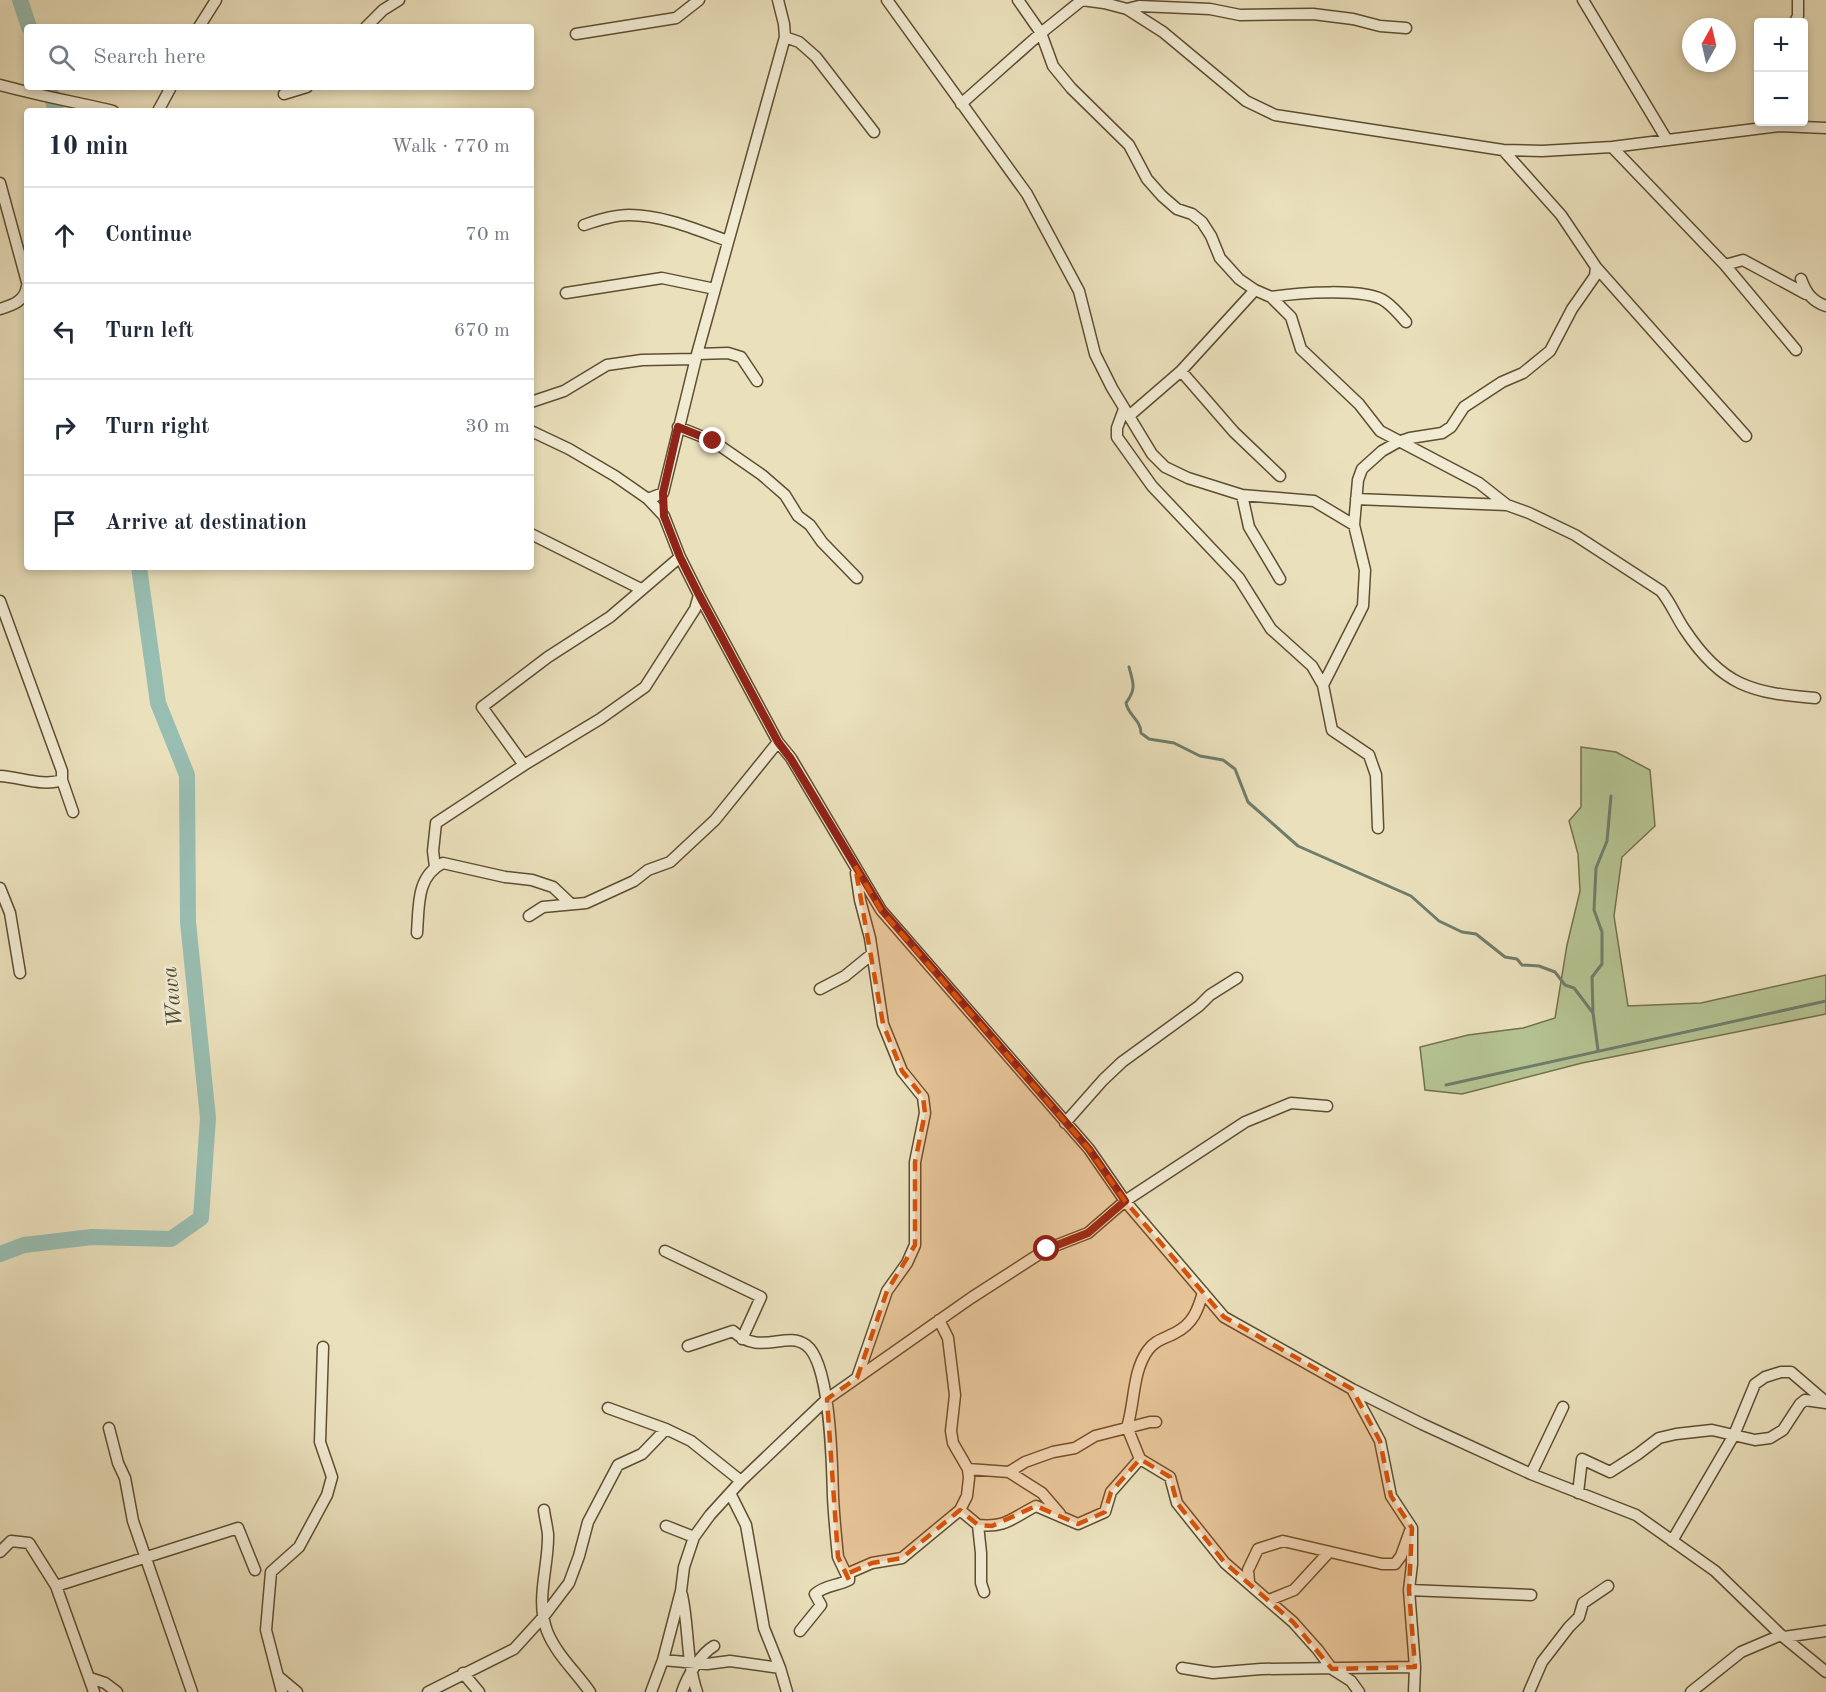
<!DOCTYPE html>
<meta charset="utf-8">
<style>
body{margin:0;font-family:"Old Standard TT",serif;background:#f2f2f3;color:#1f2937}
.controls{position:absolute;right:18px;top:18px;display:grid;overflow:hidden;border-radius:6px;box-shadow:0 3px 9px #0003}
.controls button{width:54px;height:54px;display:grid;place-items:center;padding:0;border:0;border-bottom:2px solid #e0e1e3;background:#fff;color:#1f2937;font:30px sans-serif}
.compass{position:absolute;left:1682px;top:18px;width:54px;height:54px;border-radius:50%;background:#fff;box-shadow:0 3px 9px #0003;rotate:8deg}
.stop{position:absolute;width:18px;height:18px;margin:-14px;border:4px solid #8f2418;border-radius:50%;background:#fff}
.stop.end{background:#8f2418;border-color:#fff;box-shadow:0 2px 6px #0008}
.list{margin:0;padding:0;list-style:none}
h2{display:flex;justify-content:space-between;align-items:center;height:78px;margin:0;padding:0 24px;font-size:26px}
h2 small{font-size:20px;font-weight:400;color:#747a83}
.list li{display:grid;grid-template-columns:39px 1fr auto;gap:18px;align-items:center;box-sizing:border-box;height:96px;padding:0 24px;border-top:2px solid #e0e1e3}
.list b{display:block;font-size:22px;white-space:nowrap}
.list em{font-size:20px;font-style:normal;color:#747a83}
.icon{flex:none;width:33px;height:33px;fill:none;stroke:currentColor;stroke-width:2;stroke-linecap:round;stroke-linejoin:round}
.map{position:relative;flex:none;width:1826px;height:1692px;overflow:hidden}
.search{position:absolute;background:#fff;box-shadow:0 3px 9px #0003;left:24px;top:24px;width:510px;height:66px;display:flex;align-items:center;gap:15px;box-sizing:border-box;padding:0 21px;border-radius:6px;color:#747a83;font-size:22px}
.panel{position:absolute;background:#fff;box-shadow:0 3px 9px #0003;left:24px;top:108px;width:510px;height:462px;border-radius:6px}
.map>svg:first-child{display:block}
</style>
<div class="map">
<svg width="1826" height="1692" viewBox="0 0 1826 1692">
<rect width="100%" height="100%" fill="#eae0bc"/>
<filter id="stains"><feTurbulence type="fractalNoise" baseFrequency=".00333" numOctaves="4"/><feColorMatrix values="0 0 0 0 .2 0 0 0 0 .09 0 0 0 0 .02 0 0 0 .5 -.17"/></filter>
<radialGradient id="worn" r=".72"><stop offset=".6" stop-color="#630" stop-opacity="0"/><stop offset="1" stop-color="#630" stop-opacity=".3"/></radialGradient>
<path fill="#b5c392" stroke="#73704a" stroke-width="1.5" d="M1581,747L1616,752L1650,770L1655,826L1622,857L1614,916L1628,1006L1701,1003L1826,975V1014L1582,1063L1462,1094L1425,1090L1420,1047L1468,1035L1523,1028L1555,1018L1567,945L1580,891L1578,854L1569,821L1581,807Z"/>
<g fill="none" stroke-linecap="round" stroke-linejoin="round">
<path stroke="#6f7d6b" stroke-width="3" d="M1129,667C1133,683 1137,688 1126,703C1128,715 1141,720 1141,733L1149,739L1174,743L1200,756L1223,760L1235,769L1248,802L1298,846L1411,896L1439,921L1462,932L1476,934L1505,957L1517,959L1522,965L1539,966L1555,972L1565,985L1574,988L1593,1013L1598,1050
M1593,1012L1592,977L1602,964V932L1594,910L1596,868L1607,841L1611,796
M1446,1085L1826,1001"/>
<path stroke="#98bdb1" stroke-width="16" d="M20,0L29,27
M49,87L56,111
M0,1254L24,1245L92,1237L171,1239L201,1218L208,1118L188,922L187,775L158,703L139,567"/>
<defs>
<path id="minor" d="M887,0L1027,194L1079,291L1095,354L1112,388L1152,454L1165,467L1188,478L1242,495L1314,501L1354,525
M1018,0L1041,33L1053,66L1071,88L1129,145L1147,179L1162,196L1177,209L1192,214L1202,222L1211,236L1220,258L1239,279L1255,290L1271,297L1291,317L1301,349L1359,404L1380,431L1479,483L1507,505L1529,513L1575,535L1661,591C1671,603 1676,617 1685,630C1722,686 1752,693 1815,698
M1082,0L1104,3L1127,9L1163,32L1246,101L1275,115L1503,150L1542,151L1612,147L1779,126L1826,128
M1583,0L1667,140
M1127,9L1139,6L1210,9L1240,15L1313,14L1353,19L1380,26L1406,28
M1795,22L1798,16V0
M199,27L216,0
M366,27L383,10L399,0
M576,34L676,18L699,0
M785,37L799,42L816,57L874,132
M0,85C37,95 75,102 113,111
M284,94L307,87
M961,104L1041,33L1082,0
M158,111L171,87
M1612,147L1725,265L1796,350
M0,183L27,282
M584,225C598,220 613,215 629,215C663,215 697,230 728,241
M1725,265L1743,260L1806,294
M1596,267L1746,436
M1801,279C1806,293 1812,301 1826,306
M566,293L662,278L715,289
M1271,297C1296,293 1367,287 1386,302C1393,307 1400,315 1406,322
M0,309C13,305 25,301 27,286
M697,354L728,353L741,357L757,381
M1181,371L1234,432L1280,476
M531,402L564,391L607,365L642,360L695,359
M1124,409L1117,428V437L1152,486L1239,578L1271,629L1312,666L1323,685L1332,730L1369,755L1376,775L1378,828
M1129,416L1181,371L1255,290
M678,427L713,441L762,475L785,495L798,516L810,525L822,542L857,578
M531,431L569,449L615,476L648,499L664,516L680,557L699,595L778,742L791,758L881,910L1089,1149L1125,1201L1224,1317L1352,1389L1422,1424L1531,1474L1636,1515L1715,1571L1781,1635L1826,1672
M1242,495L1249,527L1280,579
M648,499L663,493L697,354L785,37L784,24L778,0
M1356,499L1507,505
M531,534L641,589
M0,601L62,771V780L73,812
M1323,685L1363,606L1365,570L1354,525L1358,480L1362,469L1382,451L1398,442L1410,438L1442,433L1451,427L1464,407L1502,382L1523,373L1550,351L1572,309L1595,276L1596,267L1561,215L1503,150
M524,765L482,707L548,657L610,617L680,557
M0,776C20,777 43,787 62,780
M435,867L433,851L436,823L524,765L600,719L645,687L695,609L699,595
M856,873L860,900L870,938L883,1024L902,1071L923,1097L925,1113L915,1162V1245L907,1263L887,1291L857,1378
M0,888L10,913L20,973
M529,916L543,907L586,903L634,881L648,870L670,862L715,820L778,742
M417,933C419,907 416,876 443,863L505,877L532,880L553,887L571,904
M820,989L845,976L872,954
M1065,1123L1103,1080L1122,1062L1199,1006L1210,995L1237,978
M665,1251L761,1297L742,1339
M1203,1292C1198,1310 1193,1324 1175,1333C1164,1339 1155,1340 1148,1350C1132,1372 1135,1403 1127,1427L1140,1459L1170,1477L1177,1503L1225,1563L1293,1622L1318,1650L1332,1669L1351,1681L1359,1692
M688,1346L733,1331C760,1357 786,1330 806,1345C831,1363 832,1466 833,1497C834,1517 836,1537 838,1557L849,1580
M1352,1389L1380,1441L1391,1496L1412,1528V1564L1409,1590L1415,1667L1414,1692
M608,1408L666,1429L691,1441L741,1481
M109,1428L118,1463L125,1478L133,1521L192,1692
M968,1469L1009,1472L1042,1493L1060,1514
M1009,1472L1025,1462L1053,1452L1075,1448L1095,1436L1150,1422H1156
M1531,1474L1563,1407
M730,1493L746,1525L764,1628L780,1668L787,1692
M1578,1493L1582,1459L1610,1472L1638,1454L1659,1438L1676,1434L1712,1430L1755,1440L1770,1438L1783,1430L1800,1404L1805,1400L1826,1403
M544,1510C545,1518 547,1526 548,1534C549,1566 535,1599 547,1631C556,1654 576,1672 590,1692
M960,1510L978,1525L981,1553V1583L984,1592
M978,1525C1006,1528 1012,1518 1036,1506L1078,1524L1105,1512L1111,1492L1140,1459
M666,1526L694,1537
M1672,1541L1734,1435L1755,1384L1765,1377L1781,1372H1791L1826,1402
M0,1552L11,1541L29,1543L56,1586L94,1692
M1249,1582L1248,1570L1258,1549L1283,1541L1382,1564H1395L1401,1556L1410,1531
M56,1586L238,1528L255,1570
M1409,1590L1531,1595
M682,1595C689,1627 686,1660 697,1692
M1269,1600L1294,1590L1329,1552
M800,1631L821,1605L815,1594C825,1585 837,1586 849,1580V1573L872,1563L902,1558L960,1510L967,1496L969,1478L968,1469L953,1443L951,1431L955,1395L948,1338L939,1320
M1784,1637L1826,1631
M663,1660L707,1664L730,1661L780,1668
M1182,1668L1213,1673L1261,1669L1415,1667
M463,1673L479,1692
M279,1677L297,1692
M90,1678L105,1683L117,1692
M282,1692L266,1630L271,1572L299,1547L327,1495L332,1477L320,1442L323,1347
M428,1692L514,1649L544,1616L569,1583L579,1556L588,1522L618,1465L642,1454L666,1429
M651,1692L663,1660L681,1591L684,1567L694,1537L710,1515L741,1481L827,1399L971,1298L1047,1249L1088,1233L1125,1201L1245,1122L1291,1103L1327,1106
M682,1692C687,1677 700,1654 714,1646
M1529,1692L1542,1662L1569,1627L1579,1617L1583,1603L1608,1586
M1691,1692L1741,1652L1781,1635"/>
</defs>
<use href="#minor" stroke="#5f4e30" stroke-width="13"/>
<use href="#minor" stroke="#f1ebd3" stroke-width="10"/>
</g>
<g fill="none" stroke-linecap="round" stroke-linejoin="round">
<path stroke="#8f2418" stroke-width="8" d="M713,441L678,427L663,493L664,516L680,557L699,595L778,742L791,759L882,910L1089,1149L1125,1201L1088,1233L1047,1249"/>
</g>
<path fill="#d6530b" fill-opacity="0.2" stroke="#d6530b" stroke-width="4.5" stroke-dasharray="12 8" stroke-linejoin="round" d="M855,866L881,910L1089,1149L1125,1201L1224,1317L1352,1389L1380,1441L1391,1496L1412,1528L1409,1590L1415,1667L1332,1669L1293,1622L1225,1563L1177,1503L1170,1477L1140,1459L1111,1492L1105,1512L1078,1524L1036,1506L992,1526L978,1525L960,1510L902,1558L872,1563L849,1573V1580L838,1557L827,1399L857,1378L887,1291L915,1245V1162L925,1113L923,1097L902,1071L883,1024Z"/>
<g text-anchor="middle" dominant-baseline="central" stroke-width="6" stroke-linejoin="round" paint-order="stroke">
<g font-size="22" font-style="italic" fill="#504e36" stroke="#f1ebd3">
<text transform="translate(173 997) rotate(-96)">Wawa</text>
</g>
</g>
<rect width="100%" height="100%" filter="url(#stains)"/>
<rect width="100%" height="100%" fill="url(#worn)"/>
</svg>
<div class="controls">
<button>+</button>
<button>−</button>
</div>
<svg class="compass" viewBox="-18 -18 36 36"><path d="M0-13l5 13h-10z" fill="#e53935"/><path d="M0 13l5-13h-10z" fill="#747a83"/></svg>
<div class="stop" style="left:1047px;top:1249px"></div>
<div class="stop end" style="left:713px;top:441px"></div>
<div class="search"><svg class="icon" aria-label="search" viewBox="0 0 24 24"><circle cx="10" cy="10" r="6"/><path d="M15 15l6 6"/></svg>Search here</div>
<section class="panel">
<h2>10 min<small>Walk · 770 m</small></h2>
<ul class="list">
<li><svg class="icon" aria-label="ahead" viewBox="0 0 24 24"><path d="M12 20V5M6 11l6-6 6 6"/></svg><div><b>Continue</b></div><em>70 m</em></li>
<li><svg class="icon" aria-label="left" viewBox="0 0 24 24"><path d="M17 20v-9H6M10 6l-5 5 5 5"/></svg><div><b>Turn left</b></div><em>670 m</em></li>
<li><svg class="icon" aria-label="right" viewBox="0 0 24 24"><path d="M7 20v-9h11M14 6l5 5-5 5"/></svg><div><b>Turn right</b></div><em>30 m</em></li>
<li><svg class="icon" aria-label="arrive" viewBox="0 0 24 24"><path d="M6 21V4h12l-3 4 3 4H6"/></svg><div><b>Arrive at destination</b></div></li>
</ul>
</section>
</div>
